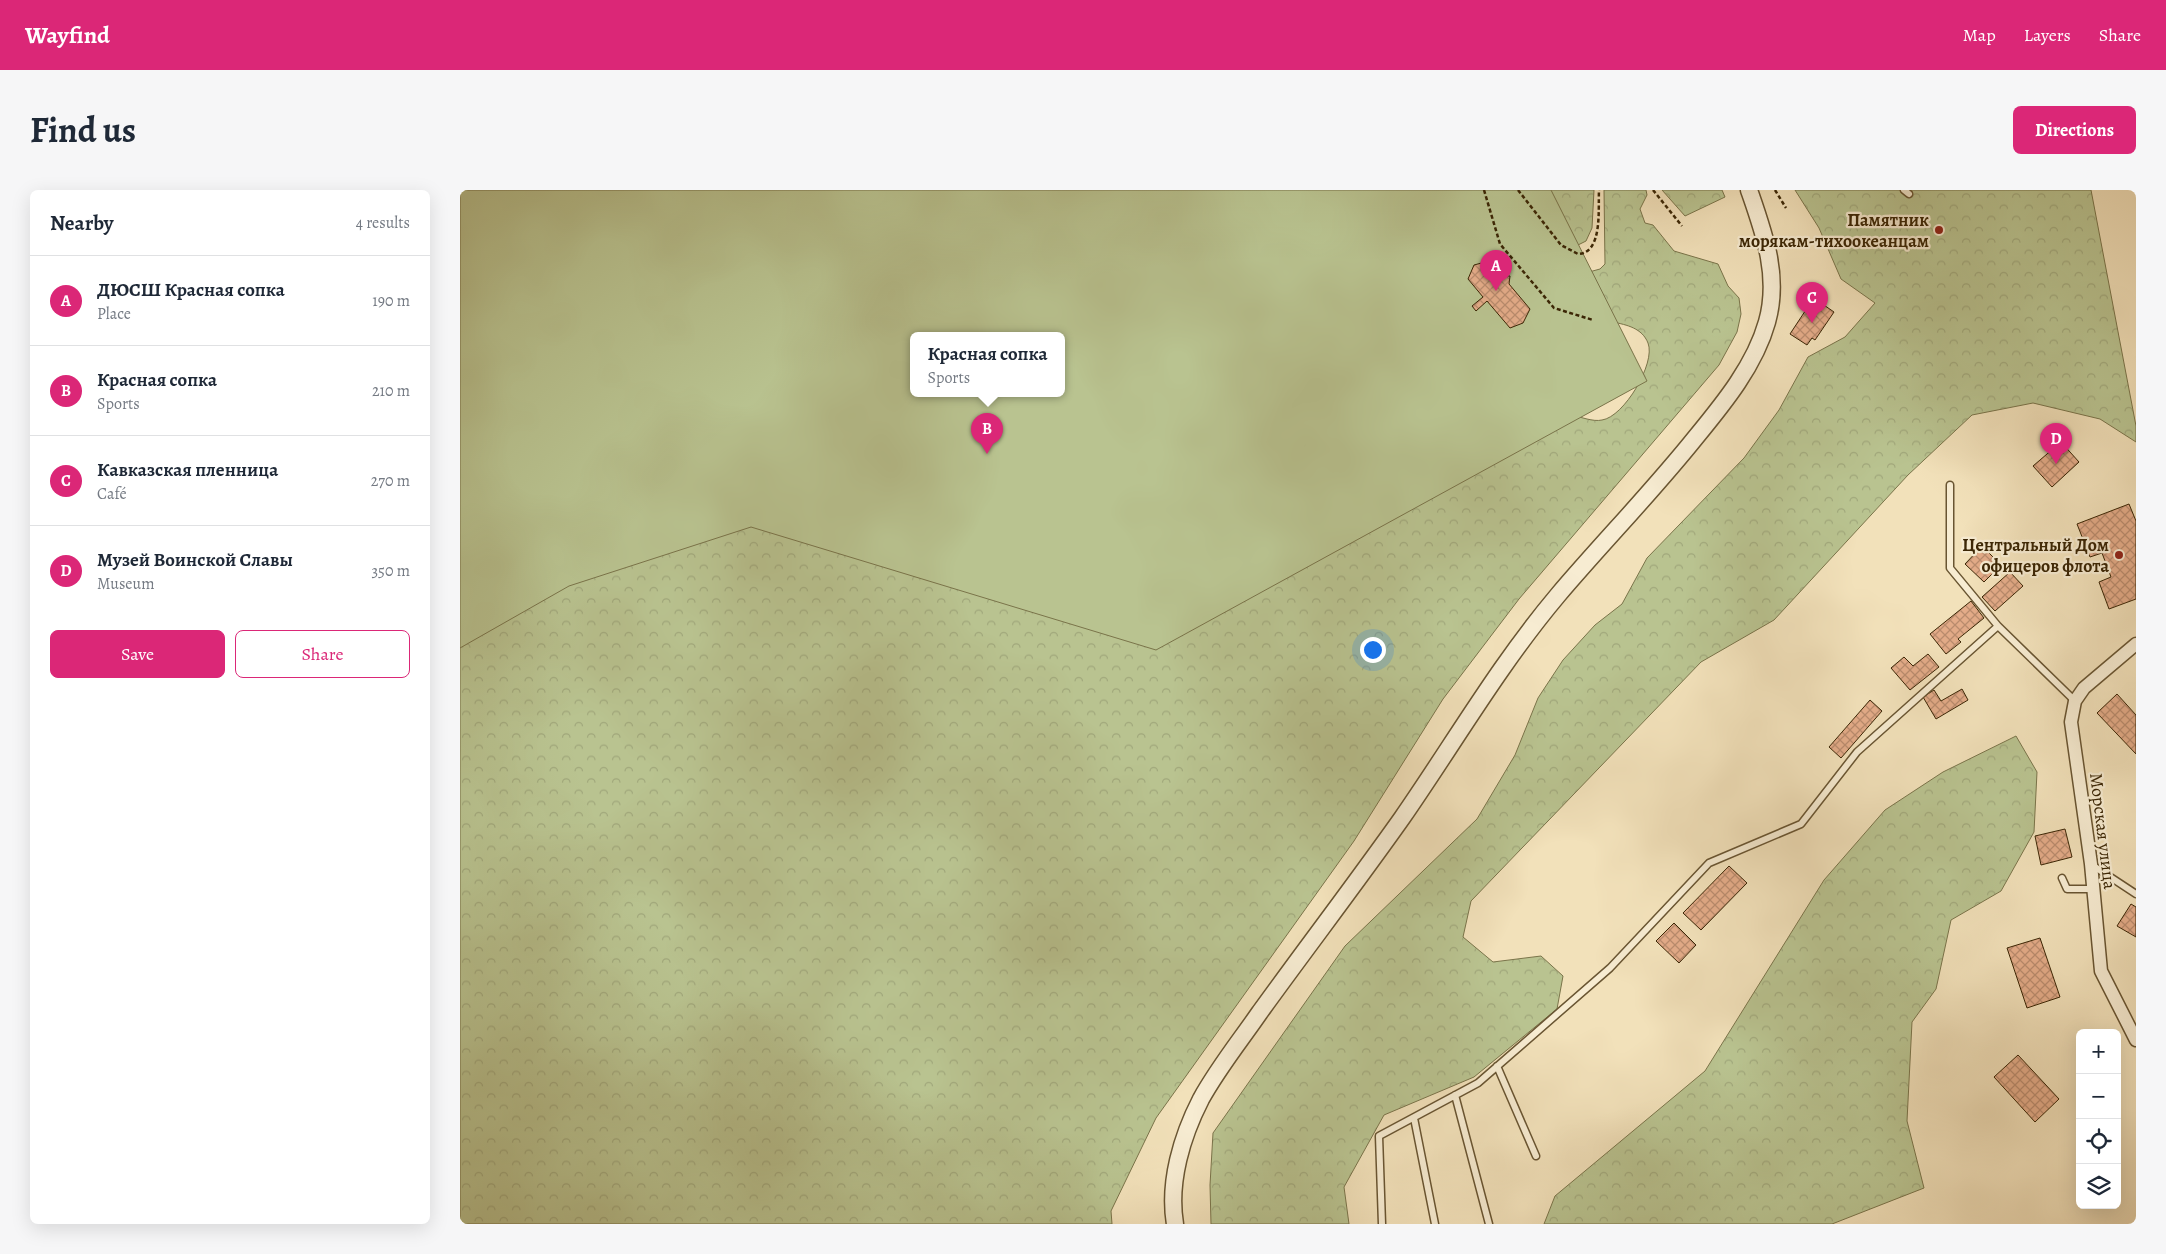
<!DOCTYPE html>
<meta charset="utf-8">
<style>
body{margin:0;font-family:Alegreya,serif;background:#f6f6f7;color:#1f2937}
.controls{position:absolute;right:15px;bottom:15px;display:grid;overflow:hidden;border-radius:8px;box-shadow:0 5px 20px #0002}
.controls button{width:45px;height:45px;display:grid;place-items:center;padding:0;border:0;border-bottom:1px solid #e0e1e3;background:#fff;color:#1f2937;font:25px sans-serif}
.you{position:absolute;left:912px;top:459px;width:18px;height:18px;margin:-12px;border:4px solid #fff;border-radius:50%;background:#1a73e8;box-shadow:0 0 0 8px #1a73e833}
.badge{display:grid;place-items:center;width:32px;height:32px;border-radius:50%;background:#db2777;color:#fff;font-size:16px;font-weight:700}
.pin{position:absolute;translate:-50% -41px;filter:drop-shadow(0 1px 2px #0008)}
.pin::after{content:'';position:absolute;top:26px;width:18px;height:15px;background:inherit;clip-path:polygon(0 0,100% 0,50% 100%)}
.popup{position:absolute;left:450px;top:142px;width:155px;height:65px;box-sizing:border-box;display:grid;place-content:center;border-radius:8px;background:#fff;filter:drop-shadow(0 1px 4px #0005);font-size:16px;white-space:nowrap;color:#747a83}
.popup b{font-size:19px;color:#1f2937}
.popup::after{content:'';position:absolute;left:50%;top:100%;margin-left:-10px;border:10px solid transparent;border-top-color:#fff}
.list{margin:0;padding:0;list-style:none}
h2{display:flex;justify-content:space-between;align-items:center;height:65px;margin:0;padding:0 20px;font-size:21px}
h2 small{font-size:16px;font-weight:400;color:#747a83}
.list li{display:grid;grid-template-columns:32px 1fr auto;gap:15px;align-items:center;box-sizing:border-box;height:90px;padding:0 20px;border-top:1px solid #e0e1e3}
.list b{display:block;font-size:19px;white-space:nowrap}
.list p{margin:0;font-size:16px;white-space:nowrap;color:#747a83}
.list em{font-size:16px;font-style:normal;color:#747a83}
.actions{display:flex;gap:10px;padding:15px 20px}
.actions a{flex:1;padding:11px 0;border:1px solid #db2777;border-radius:8px;text-align:center;font-size:18px;color:#db2777}
.actions .main{background:#db2777;color:#fff}
.icon{flex:none;width:28px;height:28px;fill:none;stroke:currentColor;stroke-width:2;stroke-linecap:round;stroke-linejoin:round}
.map{position:relative;flex:none;width:1676px;height:1034px;overflow:hidden;border-radius:8px}
header{display:flex;align-items:center;gap:30px;box-sizing:border-box;height:70px;padding:0 25px;background:#db2777;color:#fff}
header strong{font-size:24px}
nav{display:flex;gap:28px;margin-inline-start:auto;font-size:18px}
.intro{display:flex;align-items:center;justify-content:space-between;box-sizing:border-box;height:120px;padding:0 30px}
h1{margin:0;font-size:35px}
.button{padding:12px 22px;border-radius:8px;background:#db2777;color:#fff;font-size:18px;font-weight:700}
main{display:flex;gap:30px;padding:0 30px}
aside{flex:1;background:#fff;border-radius:8px;box-shadow:0 5px 20px #0002}
.map>svg:first-child{display:block}
</style>
<header>
<strong>Wayfind</strong>
<nav><a>Map</a><a>Layers</a><a>Share</a></nav>
</header>
<div class="intro"><h1>Find us</h1><a class="button">Directions</a></div>
<main>
<aside>
<h2>Nearby<small>4 results</small></h2>
<ul class="list">
<li><span class="badge">A</span><div><b>ДЮСШ Красная сопка</b><p>Place</p></div><em>190 m</em></li>
<li><span class="badge">B</span><div><b>Красная сопка</b><p>Sports</p></div><em>210 m</em></li>
<li><span class="badge">C</span><div><b>Кавказская пленница</b><p>Café</p></div><em>270 m</em></li>
<li><span class="badge">D</span><div><b>Музей Воинской Славы</b><p>Museum</p></div><em>350 m</em></li>
</ul>
<div class="actions"><a class="main">Save</a><a>Share</a></div>
</aside>
<div class="map">
<svg width="1676" height="1034" viewBox="0 0 1676 1034">
<defs>
<pattern id="forest-crowns" width="20" height="18" patternUnits="userSpaceOnUse" patternTransform="scale(1.25)"><rect width="20" height="18" fill="#b9c390"/><path d="M2 6a3 3 0 1 1 6 0M12 15a3 3 0 1 1 6 0" fill="none" stroke="#a0a77b"/></pattern>
<pattern id="building-cross-hatch" width="8" height="8" patternUnits="userSpaceOnUse" patternTransform="scale(1.25)"><rect width="8" height="8" fill="#e4ac89"/><path d="M0 0l8 8M0 8l8-8" fill="none" stroke="#ba8c6e"/></pattern>
</defs>
<rect width="100%" height="100%" fill="#f2e1ba"/>
<filter id="stains"><feTurbulence type="fractalNoise" baseFrequency=".004" numOctaves="4"/><feColorMatrix values="0 0 0 0 .2 0 0 0 0 .09 0 0 0 0 .02 0 0 0 .5 -.17"/></filter>
<radialGradient id="worn" r=".72"><stop offset=".6" stop-color="#630" stop-opacity="0"/><stop offset="1" stop-color="#630" stop-opacity=".3"/></radialGradient>
<path fill="url(#forest-crowns)" stroke="#7a744a" d="M1065,0H1134L1132,38L1126,51L1118,55Z
M1144,0H1186L1187,5L1180,19L1185,33L1193,35L1214,61L1258,74L1268,96L1279,108L1281,124L1277,142L1259,175L1059,409L983,509L894,651L696,928L651,1021L652,1034H0V383L9,375L1112,225C1121,227 1133,232 1142,230C1164,227 1196,173 1188,153C1182,138 1167,135 1153,132L1129,82L1140,79L1145,74Z
M1202,0H1262L1265,7L1225,26Z
M1335,0H1631L1676,236V252L1640,229L1573,213L1512,225L1448,285L1314,430L1241,472L1011,711L1003,747L1033,772L1081,766L1103,786L1097,819L1014,887L924,925L884,997L889,1034H751L750,995L753,943L885,756L1017,629L1055,565L1078,508L1103,470L1135,435L1162,414L1187,368L1284,268L1319,220L1348,167L1385,147L1415,113L1381,89L1359,38Z
M1556,546L1577,582L1574,642L1541,701L1491,730L1476,799L1452,832L1447,931L1464,998L1372,1034H1084L1095,1006L1245,881L1364,690L1425,620L1483,582Z"/>
<path fill="#b9c390" stroke="#7a744a" fill-rule="evenodd" d="M0,0H1091L1187,191L696,460L291,337L109,396L0,458ZM453,145H601V203H453Z"/>
<path fill="url(#building-cross-hatch)" stroke="#3b2605" d="M1029,71L1042,86H1050L1049,94L1070,119L1063,133L1050,138L1027,111L1016,121L1012,116L1023,107L1008,89L1014,75Z
M1357,103L1364,108L1361,113L1374,122L1355,150L1352,148L1347,155L1330,144Z
M1601,252L1619,272L1592,297L1573,276Z
M1669,314L1676,331V409L1649,419L1639,392L1651,387L1642,363L1630,367L1617,334Z
M1522,356L1541,375L1524,392L1505,374Z
M1550,382L1563,396L1535,421L1522,407Z
M1511,411L1524,428L1498,449L1501,452L1486,464L1470,444Z
M1468,464L1479,477L1450,500L1431,478L1444,467L1453,476Z
M1502,499L1508,510L1476,529L1463,507L1474,500L1481,511Z
M1657,504L1676,525V564L1637,523Z
M1410,510L1422,521L1381,568L1369,557Z
M1605,639L1612,667L1581,675L1575,646Z
M1269,676L1287,693L1241,740L1223,723Z
M1671,714L1676,717V747L1657,736Z
M1214,733L1236,755L1219,773L1196,751Z
M1580,748L1600,807L1567,818L1547,758Z
M1558,865L1599,909L1575,932L1534,887Z"/>
<g fill="none" stroke-linecap="round" stroke-linejoin="round">
<defs>
<path id="service" d="M1444,0L1449,4
M1490,295V378L1538,436
M1632,675L1676,704
M1602,688L1607,699H1633
M1037,876L1076,966
M995,905L1029,1034
M954,928L975,1034
M922,1034L919,946L1018,893L1150,778L1249,673L1341,634L1397,562L1538,436L1615,511"/>
<path id="minor" d="M1676,454L1624,498L1615,511L1611,532L1631,674L1641,781L1676,850"/>
<path id="tertiary" d="M715,1034C708,992 722,946 741,909C758,878 780,851 800,822C847,757 896,693 942,628C994,553 1039,475 1098,405C1143,352 1192,302 1236,247C1264,213 1295,175 1307,132C1320,86 1304,43 1289,0"/>
</defs>
<use href="#service" stroke="#695532" stroke-width="9"/>
<use href="#minor" stroke="#695532" stroke-width="15"/>
<use href="#tertiary" stroke="#695532" stroke-width="19"/>
<path stroke="#3b2605" stroke-width="2.5" stroke-dasharray="4 2.5" stroke-linecap="butt" d="M1024,0L1040,54L1094,118L1133,130
M1058,0L1101,55L1118,64C1143,63 1138,19 1139,0
M1193,0L1222,36
M1315,0L1326,18"/>
<use href="#service" stroke="#f7ecd2" stroke-width="6"/>
<use href="#minor" stroke="#f7ecd2" stroke-width="12"/>
<use href="#tertiary" stroke="#f7ecd2" stroke-width="16"/>
</g>
<g fill="#8f2418" stroke="#f7ecd2" stroke-width="2">
<circle cx="1479" cy="40" r="5"/>
<circle cx="1659" cy="365" r="5"/>
</g>
<g text-anchor="middle" dominant-baseline="central" stroke-width="4.5" stroke-linejoin="round" paint-order="stroke">
<g font-size="18" font-weight="bold" fill="#3b2605" stroke="#f7ecd2" text-anchor="end">
<text x="1469" y="30">Памятник<tspan x="1469" dy="21">морякам-тихоокеанцам</tspan></text>
<text x="1649" y="355">Центральный Дом<tspan x="1649" dy="21">офицеров флота</tspan></text>
</g>
<g font-size="18" fill="#3b2605" stroke="#f7ecd2">
<text transform="translate(1643 641) rotate(83)">Морская улица</text>
</g>
</g>
<rect width="100%" height="100%" filter="url(#stains)"/>
<rect width="100%" height="100%" fill="url(#worn)"/>
</svg>
<div class="controls">
<button>+</button>
<button>−</button>
<button><svg class="icon" aria-label="locate" viewBox="0 0 24 24"><circle cx="12" cy="12" r="6"/><path d="M12 2v4M12 18v4M2 12h4M18 12h4"/></svg></button>
<button><svg class="icon" aria-label="layers" viewBox="0 0 24 24"><path d="M12 4l9 5-9 5-9-5zM3 14l9 5 9-5"/></svg></button>
</div>
<div class="you"></div>
<div class="pin badge" style="left:1036px;top:101px">A</div>
<div class="pin badge" style="left:527px;top:264px">B</div>
<div class="popup"><b>Красная сопка</b>Sports</div>
<div class="pin badge" style="left:1352px;top:133px">C</div>
<div class="pin badge" style="left:1596px;top:274px">D</div>
</div>
</main>
